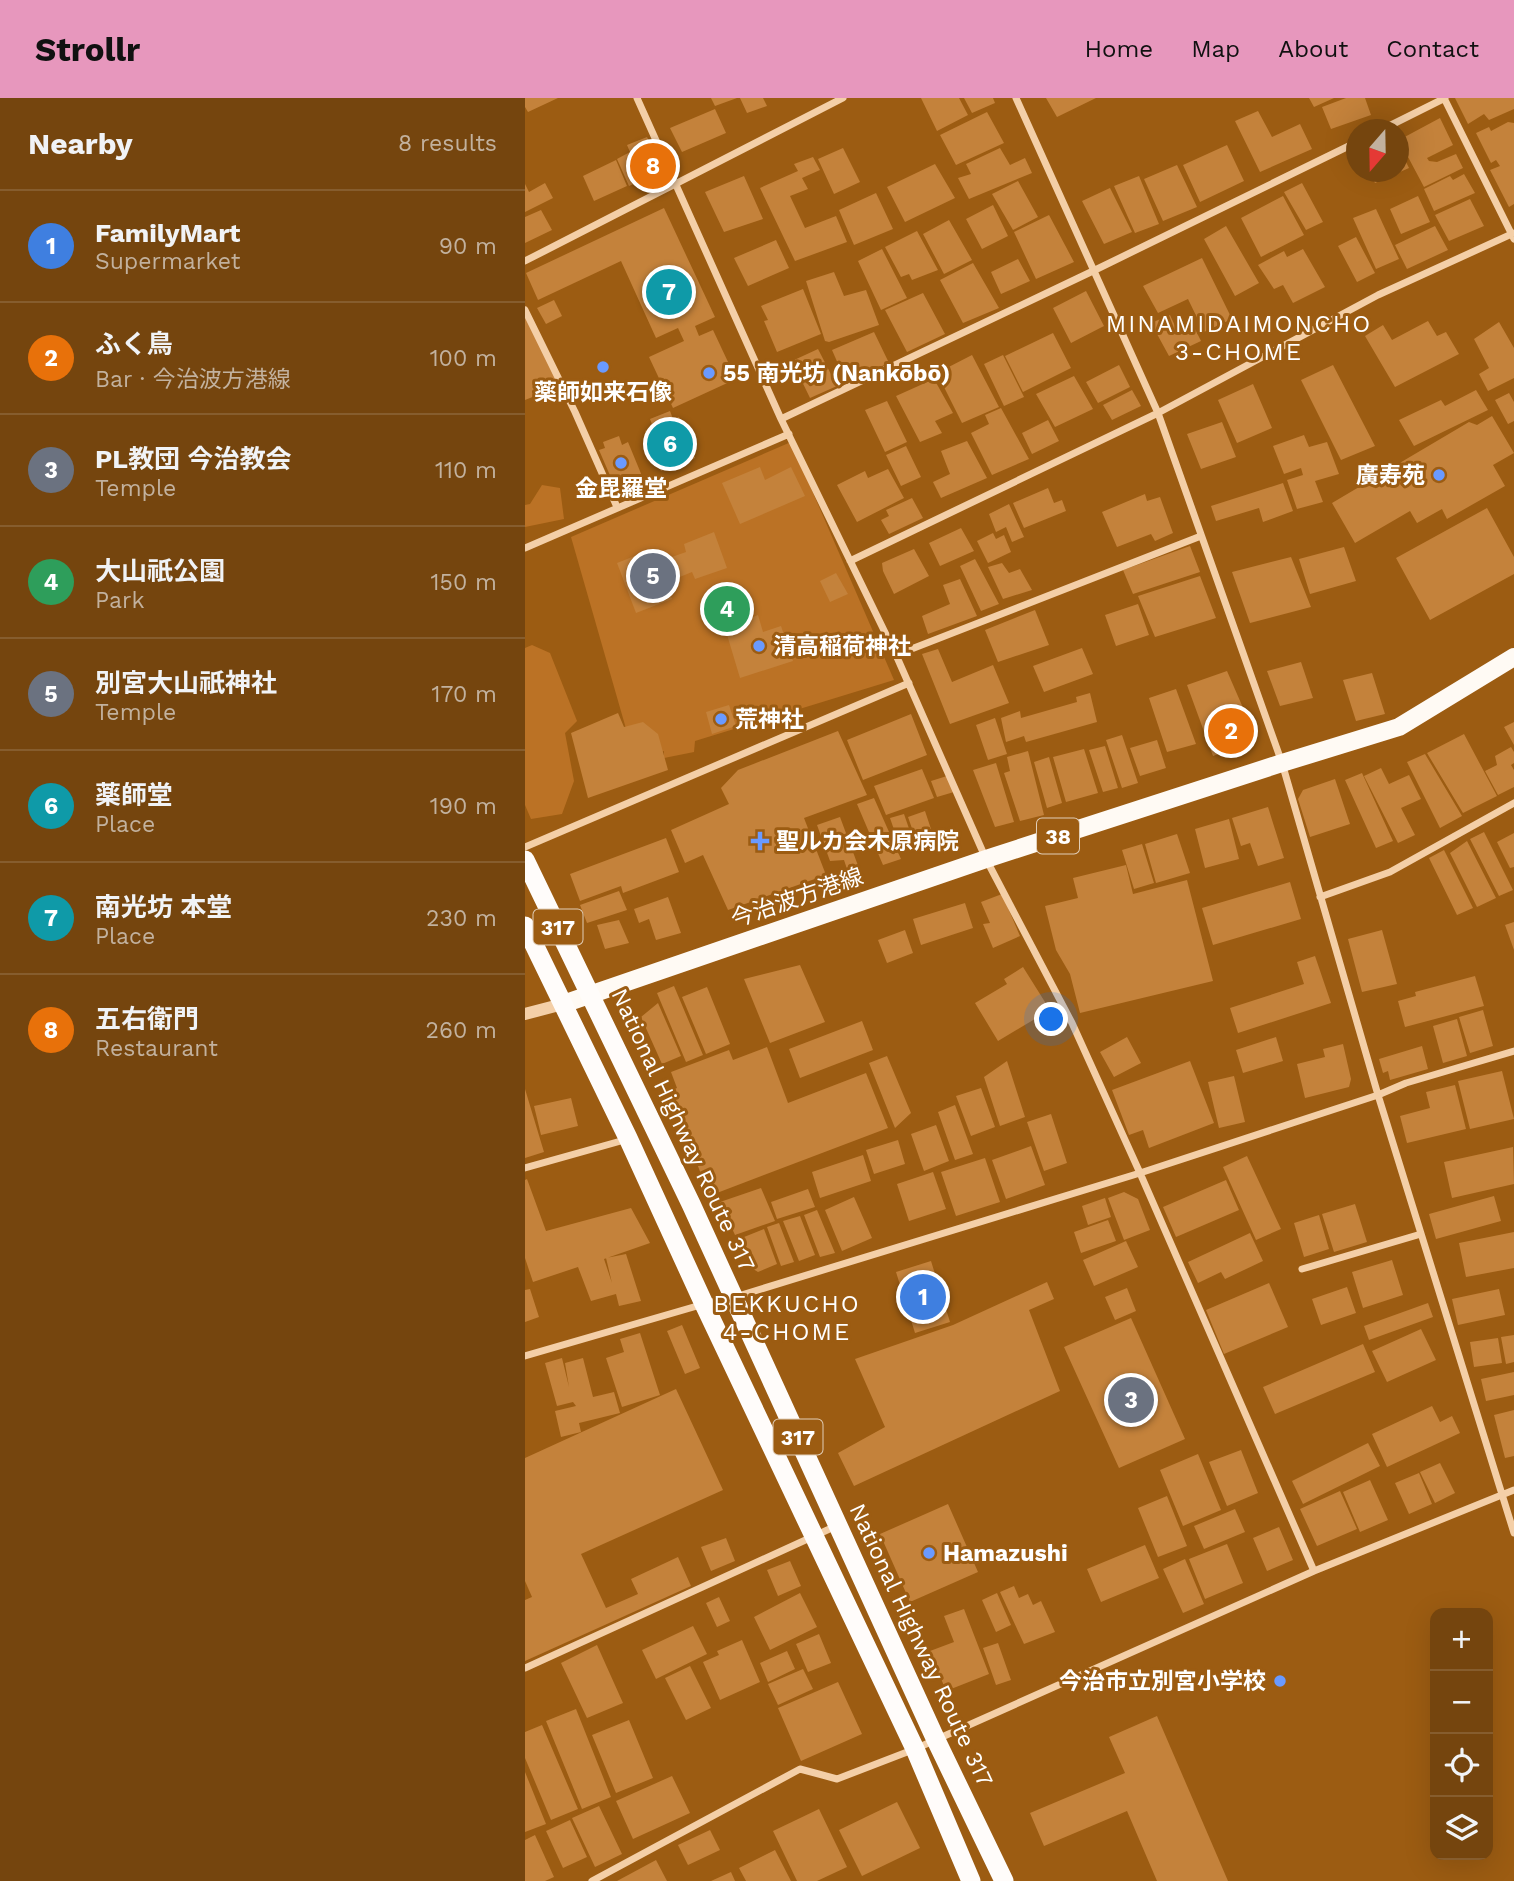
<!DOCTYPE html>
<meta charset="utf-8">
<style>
body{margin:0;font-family:"Work Sans","Noto Sans JP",sans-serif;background:#7a4c17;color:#f1f3f6}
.controls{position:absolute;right:21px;bottom:21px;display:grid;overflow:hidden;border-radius:14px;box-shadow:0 7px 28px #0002}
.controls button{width:63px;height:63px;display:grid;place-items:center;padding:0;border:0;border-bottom:2px solid #865d2e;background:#75450e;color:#f1f3f6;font:35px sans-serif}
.compass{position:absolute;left:821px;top:21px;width:63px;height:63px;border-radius:50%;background:#75450e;box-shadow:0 7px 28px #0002;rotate:200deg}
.you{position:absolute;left:527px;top:922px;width:24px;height:24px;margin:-18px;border:5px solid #fff;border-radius:50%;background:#1a73e8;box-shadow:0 0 0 10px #1a73e833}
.badge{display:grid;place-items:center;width:46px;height:46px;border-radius:50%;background:#e797bd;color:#fff;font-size:23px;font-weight:700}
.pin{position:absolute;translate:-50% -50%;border:4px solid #fff;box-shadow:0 2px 7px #0006}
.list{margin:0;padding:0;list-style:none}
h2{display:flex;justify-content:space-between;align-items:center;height:91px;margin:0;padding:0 28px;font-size:30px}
h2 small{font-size:23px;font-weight:400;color:#c2b19e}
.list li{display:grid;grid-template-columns:46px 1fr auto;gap:21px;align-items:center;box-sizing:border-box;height:112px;padding:0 28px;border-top:2px solid #865d2e}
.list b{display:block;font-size:26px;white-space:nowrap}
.list p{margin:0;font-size:23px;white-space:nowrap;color:#c2b19e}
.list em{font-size:23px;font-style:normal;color:#c2b19e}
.icon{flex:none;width:38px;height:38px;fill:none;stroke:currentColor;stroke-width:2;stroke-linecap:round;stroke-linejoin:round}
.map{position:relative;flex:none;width:989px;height:1783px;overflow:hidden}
header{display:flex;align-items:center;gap:42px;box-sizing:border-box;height:98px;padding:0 35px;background:#e797bd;color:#111}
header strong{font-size:33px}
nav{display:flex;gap:38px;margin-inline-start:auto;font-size:24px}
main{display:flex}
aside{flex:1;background:#75450e}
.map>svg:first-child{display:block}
</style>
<header>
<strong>Strollr</strong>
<nav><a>Home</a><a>Map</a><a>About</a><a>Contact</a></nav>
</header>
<main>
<aside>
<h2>Nearby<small>8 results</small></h2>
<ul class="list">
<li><span class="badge" style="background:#3f7fe0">1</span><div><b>FamilyMart</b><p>Supermarket</p></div><em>90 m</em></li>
<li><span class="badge" style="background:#e8710a">2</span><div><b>ふく鳥</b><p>Bar · 今治波方港線</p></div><em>100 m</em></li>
<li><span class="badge" style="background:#6b7280">3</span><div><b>PL教団 今治教会</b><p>Temple</p></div><em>110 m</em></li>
<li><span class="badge" style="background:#2e9e5b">4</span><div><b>大山祇公園</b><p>Park</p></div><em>150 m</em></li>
<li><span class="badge" style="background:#6b7280">5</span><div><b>別宮大山祇神社</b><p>Temple</p></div><em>170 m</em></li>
<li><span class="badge" style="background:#0f9aa8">6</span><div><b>薬師堂</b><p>Place</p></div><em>190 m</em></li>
<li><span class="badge" style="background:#0f9aa8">7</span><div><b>南光坊 本堂</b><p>Place</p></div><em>230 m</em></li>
<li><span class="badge" style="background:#e8710a">8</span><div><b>五右衛門</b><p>Restaurant</p></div><em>260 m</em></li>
</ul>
</aside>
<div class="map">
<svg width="989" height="1783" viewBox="0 0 989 1783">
<rect width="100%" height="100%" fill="#9c5c12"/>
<path fill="#bb7225" d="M266,344L369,582L170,643L169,654L139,660V653L110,662L46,439Z
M17,387L35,390L39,421L0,429V407L5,406Z
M7,547L25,555L52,623L40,635L49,683L37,716L6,721L0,707V550Z"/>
<path fill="#c4823b" d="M0,0H33L3,14L0,9Z
M186,0H212L190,8Z
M215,0H238L242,8L222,15Z
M396,0H434L443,17L412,33Z
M439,0H468L470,5L447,15Z
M521,0H571L532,19Z
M784,0H809L789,9Z
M821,0H840L846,17L806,31L797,9Z
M930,0H989V11L964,22L959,16L943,26Z
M190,11L201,35L157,54L145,30Z
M733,13L747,39L775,26L787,51L735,74L710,23Z
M462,14L479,45L431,67L415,37Z
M915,20L928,47L902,60L904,63L912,64L931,56L938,70L899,89L874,42Z
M983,24L989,25V106L984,109L965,72L975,68L971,62L966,65L951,35L964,29L966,33Z
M122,39L138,73L104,88L92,61L105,54L102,47Z
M702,47L719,83L675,104L658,67Z
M318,50L335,84L309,96L293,61Z
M475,50L485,67L500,60L507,75L444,101L433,80L446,76L441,66Z
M874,50L884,70L850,85L845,74H874Z
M288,59L295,72L277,80L283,91L265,98L280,130L311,118L322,144L270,163L235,90L273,73L269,66Z
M91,62L102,88L69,103L58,78Z
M410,66L430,100L380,124L362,89Z
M652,67L672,109L638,123L619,81Z
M939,76L950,95L909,113L899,91L925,78L928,82Z
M219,78L238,121L199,134L180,94Z
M614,78L634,126L610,135L589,88Z
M493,83L513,119L488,132L467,96Z
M20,85L28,100L0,114V86L4,94Z
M777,85L798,124L781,132L759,94Z
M585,90L607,134L579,146L557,103Z
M351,95L368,131L329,147L314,112Z
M758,98L779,137L736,159L716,120Z
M893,98L905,124L876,136L865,111Z
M945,101L959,128L924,143L910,117Z
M468,107L483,138L457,151L441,121Z
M139,110L190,219L170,228L174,238L188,232L211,281L148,310L124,259L159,243L153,230L131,240L96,163L13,202L1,175Z
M851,111L874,161L851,171L828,120Z
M16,112L27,132L0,145V119Z
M524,117L549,164L511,181L489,134Z
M424,122L447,162L419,176L398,136Z
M701,128L734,185L710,198L679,141Z
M910,128L923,152L882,171L870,147Z
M392,133L413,172L387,182L384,176L376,179L360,149Z
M831,139L850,175L832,184L813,148Z
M251,142L264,170L223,188L209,160Z
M357,151L382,200L356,212L333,163Z
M778,151L800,189L768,205L758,187L749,191L733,167L759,153L762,159Z
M677,160L707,221L679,234L663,201L633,215L618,188Z
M493,161L505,183L476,196L466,174Z
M448,165L474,210L438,225L415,182Z
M309,174L319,198L341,192L354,227L304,244L300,243L281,183Z
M278,191L296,236L252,254L239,223L243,222L236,208Z
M561,193L579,228L546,245L528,210Z
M398,195L420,236L382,254L360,212Z
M29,202L37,218L21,226L12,210Z
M645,217L651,230L666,223L676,243L644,258L626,225Z
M0,218L35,288L0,302Z
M903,223L912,238L921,234L934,256L870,289L840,238L858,227L867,242Z
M974,224L989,250V280L963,293L954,276L964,270L949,241Z
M349,234L364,265L321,284L307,252Z
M528,235L546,270L498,294L480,258Z
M293,251L312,288L285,300L267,263Z
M447,257L474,309L437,325L412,275Z
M478,257L499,299L479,308L459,266Z
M594,267L605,289L573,305L561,284Z
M808,267L850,348L816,362L776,282Z
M549,278L568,311L530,329L511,296Z
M409,281L428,315L410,323L417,335L395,344L371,298Z
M728,286L747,330L712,345L693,302Z
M607,292L616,308L587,322L578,307Z
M951,292L963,312L889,348L874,322L916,302L920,308Z
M984,295L989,304V323L983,326L970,302Z
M362,303L382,344L360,354L340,312Z
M476,310L504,361L467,377L446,335L464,326L460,317Z
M145,313L148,321L154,319L170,360L136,373L120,333L128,329L125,321Z
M967,318L989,355L968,367L980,388L922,421L917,411L892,425L885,413L830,445L807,405L944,324L952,327Z
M523,322L534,343L507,356L497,335Z
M697,324L711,359L676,371L662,336Z
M779,337L784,349L802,344L814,376L790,383L798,404L772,411L762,382L778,377L776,370L759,376L748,348Z
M94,338L97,347L103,344L117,378L90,389L74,352L80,350L78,344Z
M442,343L462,380L416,400L408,384L425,376L416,353Z
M381,348L396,379L376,388L361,357Z
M235,369L240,382L266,369L280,398L215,426L197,385Z
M363,371L379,400L332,424L312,387L340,373L343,380Z
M758,385L768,413L738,424L734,410L691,423L686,408Z
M523,390L529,405L537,402L541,413L499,430L488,405Z
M620,396L622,403L635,399L648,435L630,443L626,436L592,449L577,414Z
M387,400L398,420L364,436L356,422L364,418L361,412Z
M484,406L499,439L487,444L481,429L471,434L464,416Z
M962,410L989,459V476L905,522L871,460Z
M436,430L449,453L415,468L404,445Z
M189,434L202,470L170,481L167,474L140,485L147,501L111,515L92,465L125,452L130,465L161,454L159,446Z
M468,435L471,441L479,437L486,454L463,465L452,443Z
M665,448L675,474L608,496L598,472Z
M819,449L831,483L785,496L774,461Z
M389,451L404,478L369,496L358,473L357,465Z
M766,459L786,509L725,525L707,474Z
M450,461L474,506L456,513L435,468Z
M477,465L484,475L495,471L507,492L478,501L463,469Z
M311,475L323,496L305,504L295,483Z
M675,478L691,520L630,539L613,498Z
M435,481L452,518L403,536L397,518L425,506L418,487Z
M613,506L624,537L591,548L580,517Z
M510,512L524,547L473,564L460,532Z
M233,517L238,534L256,528L268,563L215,580L200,530Z
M557,550L568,576L519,594L508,568Z
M413,551L427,584L468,567L484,605L425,626L397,556Z
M776,564L788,600L755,608L742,573Z
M702,573L729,635L726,644L688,658L662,587Z
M847,575L860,616L831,623L818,582Z
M651,591L671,646L642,654L624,600Z
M565,595L572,624L501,644L499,638L481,644L476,620L495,613L496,620L552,604L551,599Z
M204,607L211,628L187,636L181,614Z
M93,615L99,629L118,624L133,636L143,672L63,700L46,635Z
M386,616L402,657L338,682L322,642Z
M470,620L482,656L463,662L451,627Z
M989,624V647L979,629Z
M313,633L342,697L279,720L301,777L203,812L178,757L160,765L146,732L204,706L196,690L213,672Z
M939,636L972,698L938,715L902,655Z
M597,637L613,685L597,690L581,642Z
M632,642L641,670L615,678L605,650Z
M580,648L593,690L578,694L564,652Z
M986,649L989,654V665L986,667L989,672V689L973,697L960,673L972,667L970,658Z
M559,651L573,695L541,704L528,659Z
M503,653L519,717L495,723L479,675L485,673L482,659Z
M900,656L937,718L915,730L882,664Z
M524,659L537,705L522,710L509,664Z
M471,665L489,724L470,729L448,672Z
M856,670L864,686L884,677L896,701L876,710L890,737L873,745L839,678Z
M397,671L409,700L361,717L349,688Z
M837,675L868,743L851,750L820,682Z
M422,678L429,694L412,699L406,683Z
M810,681L825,726L785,739L773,701L778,692Z
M349,700L376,761L358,767L332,706Z
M743,709L759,760L733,768L725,745L716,748L707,720Z
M400,713L408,737L391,742L383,719Z
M379,716L390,748L376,752L365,720Z
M315,719L335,773L324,777L319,762L305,763L292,727Z
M704,721L714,761L680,770L670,731Z
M959,734L988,792L974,798L945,741Z
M989,735V769L985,770L972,744Z
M652,736L665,775L631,785L620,746Z
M141,740L154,774L98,795L96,788L55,803L45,776Z
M942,743L971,800L952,809L925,755Z
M617,746L629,785L609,791L597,752Z
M919,752L948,810L932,817L904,760Z
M601,767L608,796L662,782L688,883L555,915L545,876L531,852L520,808L553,800L548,780Z
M765,784L776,821L688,847L677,810Z
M94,793L102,812L62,825L55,807Z
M477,796L495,838L468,850L458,826L465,825L456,804Z
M143,799L156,835L131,842L124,821L114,825L109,811Z
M440,805L448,830L396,847L388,821Z
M94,822L104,845L80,851L72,827Z
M989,824V852L980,827Z
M380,832L388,855L362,865L353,842Z
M857,832L872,886L837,894L823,841Z
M790,858L806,905L713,935L705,910L779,886L772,864Z
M275,867L300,924L245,945L219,881Z
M498,869L525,912L473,943L450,905L482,886L479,881Z
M950,878L959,908L880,929L873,903L891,898L890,894Z
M149,888L178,957L161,964L132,895Z
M182,889L205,946L181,956L157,899Z
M133,905L156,958L137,966L116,919Z
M958,912L968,948L945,955L934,919Z
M932,921L942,958L918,965L908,928Z
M337,923L348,952L275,980L264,951Z
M602,939L616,965L589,979L575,954Z
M751,939L758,963L718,975L711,952Z
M818,946L826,981L824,989L780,1000L772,966L800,959L798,951Z
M897,948L903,971L865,982L863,973L858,975L854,961Z
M242,949L263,1005L341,975L363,1030L184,1098L170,1060L175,1058L172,1050L167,1052L157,1026L160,1025L147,992L152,990L146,974L204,952L208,962Z
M362,958L386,1015L370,1030L344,965Z
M482,963L500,1019L475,1028L459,979Z
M665,963L689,1025L624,1050L618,1032L604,1037L587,992Z
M977,973L989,1021L945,1031L933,983Z
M709,978L720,1024L694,1030L683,984Z
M930,987L941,1031L882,1045L875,1018L905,1010L901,994Z
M456,990L470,1029L446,1038L431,998Z
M0,991L19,1054L0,1060Z
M46,1000L53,1028L16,1037L9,1008Z
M430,1007L448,1056L430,1062L413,1014Z
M526,1016L542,1065L519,1073L502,1024Z
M411,1027L424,1063L399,1073L386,1036Z
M373,1042L380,1066L349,1076L341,1052Z
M506,1048L520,1087L481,1101L467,1062Z
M988,1049L989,1086L927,1100L919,1064Z
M338,1057L346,1083L295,1100L287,1074Z
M722,1058L756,1131L731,1142L698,1069Z
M460,1060L475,1104L431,1118L416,1074Z
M408,1074L421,1111L384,1123L372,1086Z
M2,1081L21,1133L106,1110L125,1145L79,1161L87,1185L81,1160L101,1156L116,1203L94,1208L91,1196L66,1203L53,1169L8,1184L0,1160V1082Z
M701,1082L714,1112L651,1139L638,1109Z
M236,1090L250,1123L210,1137L195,1104Z
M283,1091L290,1109L252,1121L246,1104Z
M599,1094L613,1101L625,1132L599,1142L583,1100Z
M969,1098L976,1123L911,1141L904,1116Z
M329,1099L347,1140L317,1153L300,1112Z
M580,1100L586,1119L563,1127L557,1108Z
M830,1106L842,1144L809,1154L797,1116Z
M292,1112L310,1155L295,1159L279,1117Z
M794,1117L804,1151L779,1159L769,1125Z
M275,1118L290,1157L274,1163L258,1123Z
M583,1122L591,1143L556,1155L549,1134Z
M254,1125L269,1164L256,1168L242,1129Z
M239,1131L252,1166L233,1174L225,1169L214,1141Z
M989,1134V1170L941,1179L934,1145Z
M725,1135L738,1163L700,1181L696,1174L673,1185L663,1164Z
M601,1143L613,1169L569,1188L558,1162Z
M867,1162L878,1197L838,1210L827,1174Z
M406,1163L425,1224L390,1235L371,1174Z
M522,1184L529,1201L504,1212L535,1293L329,1388L313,1355L360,1329L330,1261L428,1227Z
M744,1185L763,1229L699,1256L681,1212Z
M822,1189L831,1215L796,1227L787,1201Z
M602,1190L611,1213L590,1222L580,1199Z
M5,1191L14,1219L0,1224V1192Z
M974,1191L980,1217L933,1227L927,1201Z
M903,1205L908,1219L844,1242L839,1228Z
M606,1220L660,1341L594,1370L539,1249Z
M157,1227L175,1270L160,1276L142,1233Z
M896,1231L911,1262L862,1284L847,1253Z
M115,1235L135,1297L97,1309L81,1260L99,1254L95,1241Z
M989,1237V1264L981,1266L976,1239Z
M973,1240L977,1265L949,1269L945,1244Z
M838,1246L850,1274L750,1316L738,1289Z
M37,1260L44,1289L40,1265L58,1260L68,1299L89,1294L95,1315L54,1325L56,1334L36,1339L30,1313L51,1308L48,1304L32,1308L20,1265Z
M989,1274V1297L961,1303L956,1281Z
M151,1291L198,1392L56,1456L81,1510L113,1496L106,1481L153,1459L166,1488L0,1563V1502L7,1499L0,1483V1360Z
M907,1308L915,1324L927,1318L935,1335L862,1369L847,1336Z
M989,1312V1358L980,1360L969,1317Z
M843,1345L855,1368L778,1406L767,1383Z
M716,1352L733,1395L702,1408L684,1364Z
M673,1356L696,1412L658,1428L635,1372Z
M915,1365L930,1395L910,1405L895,1374Z
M894,1375L907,1406L884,1416L870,1385Z
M845,1382L863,1422L835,1434L818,1394Z
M815,1393L832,1431L792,1448L775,1411Z
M642,1398L662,1448L633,1459L613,1410Z
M423,1406L453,1474L385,1504L355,1436Z
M710,1411L720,1434L679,1451L669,1428Z
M754,1429L768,1462L742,1473L728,1440Z
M201,1440L210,1463L186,1473L176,1449Z
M702,1446L718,1485L680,1501L664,1461Z
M620,1447L634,1480L576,1504L562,1471Z
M660,1461L679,1506L658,1515L638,1471Z
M265,1463L276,1488L253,1498L242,1472Z
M489,1488L494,1500L503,1496L508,1507L516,1503L530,1534L499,1546L475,1494Z
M275,1495L292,1529L245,1552L229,1519Z
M472,1495L486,1527L471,1534L457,1502Z
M194,1499L205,1523L192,1529L181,1505Z
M439,1511L464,1576L421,1593L405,1553L429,1544L419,1518Z
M168,1528L182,1556L131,1581L117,1552Z
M294,1536L306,1565L283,1574L271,1546Z
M217,1542L235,1584L195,1602L178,1564L194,1557L192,1553Z
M473,1545L486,1582L471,1587L458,1550Z
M72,1547L98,1605L62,1620L36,1565Z
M262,1553L270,1571L243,1584L235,1565Z
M165,1568L186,1610L161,1622L140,1580Z
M278,1571L288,1591L253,1607L243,1586Z
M313,1584L337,1636L276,1663L253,1610Z
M51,1611L86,1699L57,1711L21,1623Z
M632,1618L703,1783H632L602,1713L519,1748L505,1715L600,1675L584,1639Z
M104,1622L128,1680L91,1695L67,1637Z
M17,1627L53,1711L26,1722L0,1660V1634Z
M0,1674L21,1726L0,1734Z
M147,1678L165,1715L108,1741L91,1703Z
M372,1704L395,1750L337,1778L314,1732Z
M74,1708L97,1756L70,1769L47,1720Z
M294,1711L322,1769L292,1783H272L248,1733Z
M45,1722L62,1759L38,1770L21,1733Z
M185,1732L195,1752L163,1767L153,1747Z
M10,1737L29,1779L20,1783H0V1742Z
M250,1752L266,1783H221L214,1770Z
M131,1762L142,1783H92Z
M206,1774L210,1783H186Z"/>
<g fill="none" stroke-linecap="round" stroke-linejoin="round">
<path stroke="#f4cfa7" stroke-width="7" d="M112,0L256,321L371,557L461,761L547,925L615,1075L789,1473
M491,0L633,315L757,665L853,997L989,1435
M919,0L989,141
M856,32L920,0
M0,163L318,0
M0,212L50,314L92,409
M256,321L568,173L832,44
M0,450L264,336
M325,463L633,315L853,197L989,135
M371,557L676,438
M0,749L384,585
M795,799L865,774L989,705
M0,1070L103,1041
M777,1171L896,1136
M0,1258L179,1206L210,1199L615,1075L853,997L881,985L989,953
M0,1570L311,1428
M67,1783L275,1671L312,1681L390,1651L789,1473L989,1392"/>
<path stroke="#f4cfa7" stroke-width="12" d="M0,916L38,906"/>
<path stroke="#fffaf4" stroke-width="18" d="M38,906L461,761L757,665L874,629L989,559"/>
<path stroke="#fffcfa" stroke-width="19" d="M0,762L166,1106L411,1642L479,1783
M0,828L103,1040L179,1206L390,1651L446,1783"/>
</g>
<g fill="#6a9aff" stroke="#9c5c12" stroke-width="2.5">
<circle cx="78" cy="269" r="7"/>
<circle cx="184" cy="275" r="7"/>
<circle cx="96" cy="365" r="7"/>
<circle cx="914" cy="377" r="7"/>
<circle cx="234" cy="548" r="7"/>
<circle cx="196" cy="621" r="7"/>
<path d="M231.5 732.5h7v7h7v7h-7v7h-7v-7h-7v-7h7z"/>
<circle cx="404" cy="1455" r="7"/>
<circle cx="755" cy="1583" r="7"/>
</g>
<g text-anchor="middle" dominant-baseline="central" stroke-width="6" stroke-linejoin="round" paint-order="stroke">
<g fill="#9c5c12" stroke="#e1ceb8" stroke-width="2">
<rect x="512" y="720.5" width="42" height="35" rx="5"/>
<rect x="8.5" y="811.5" width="49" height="35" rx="5"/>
<rect x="248.5" y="1321.5" width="49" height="35" rx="5"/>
</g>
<g font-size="21" font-weight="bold" fill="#fff">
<text x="533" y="738">38</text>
<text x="33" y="829">317</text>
<text x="273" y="1339">317</text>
</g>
<g font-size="23" font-weight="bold" fill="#fff" stroke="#9c5c12" text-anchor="start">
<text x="198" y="275">55 南光坊 (Nankōbō)</text>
<text x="78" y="294" text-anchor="middle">薬師如来石像</text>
<text x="900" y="377" text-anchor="end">廣寿苑</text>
<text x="96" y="390" text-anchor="middle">金毘羅堂</text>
<text x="248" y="548">清高稲荷神社</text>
<text x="210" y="621">荒神社</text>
<text x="251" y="743">聖ルカ会木原病院</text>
<text x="418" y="1455">Hamazushi</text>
<text x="741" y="1583" text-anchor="end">今治市立別宮小学校</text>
</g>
<g font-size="23" fill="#fff" stroke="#9c5c12">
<text transform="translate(272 800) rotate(-19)">今治波方港線</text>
<text transform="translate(158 1032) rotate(65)">National Highway Route 317</text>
<text transform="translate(396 1547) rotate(65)">National Highway Route 317</text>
</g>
<g font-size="24" letter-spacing="2" fill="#fff" stroke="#9c5c12">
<text x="714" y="226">MINAMIDAIMONCHO<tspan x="714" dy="28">3-CHOME</tspan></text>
<text x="262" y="1206">BEKKUCHO<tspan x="262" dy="28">4-CHOME</tspan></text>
</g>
</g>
</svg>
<div class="controls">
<button>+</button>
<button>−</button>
<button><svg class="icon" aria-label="locate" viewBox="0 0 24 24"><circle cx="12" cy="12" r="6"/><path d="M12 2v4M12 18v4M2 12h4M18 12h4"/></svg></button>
<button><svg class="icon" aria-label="layers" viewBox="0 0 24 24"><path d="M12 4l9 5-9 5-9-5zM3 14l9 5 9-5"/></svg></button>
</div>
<svg class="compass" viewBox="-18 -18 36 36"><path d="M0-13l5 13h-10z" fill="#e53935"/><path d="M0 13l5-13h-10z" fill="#c2b19e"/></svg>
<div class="you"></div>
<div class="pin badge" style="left:398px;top:1199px;background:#3f7fe0">1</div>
<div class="pin badge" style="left:706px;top:633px;background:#e8710a">2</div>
<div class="pin badge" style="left:606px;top:1302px;background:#6b7280">3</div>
<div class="pin badge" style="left:202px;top:511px;background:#2e9e5b">4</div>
<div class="pin badge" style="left:128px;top:478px;background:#6b7280">5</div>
<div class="pin badge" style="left:145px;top:346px;background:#0f9aa8">6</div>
<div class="pin badge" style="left:144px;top:194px;background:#0f9aa8">7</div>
<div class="pin badge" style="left:128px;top:68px;background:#e8710a">8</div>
</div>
</main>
